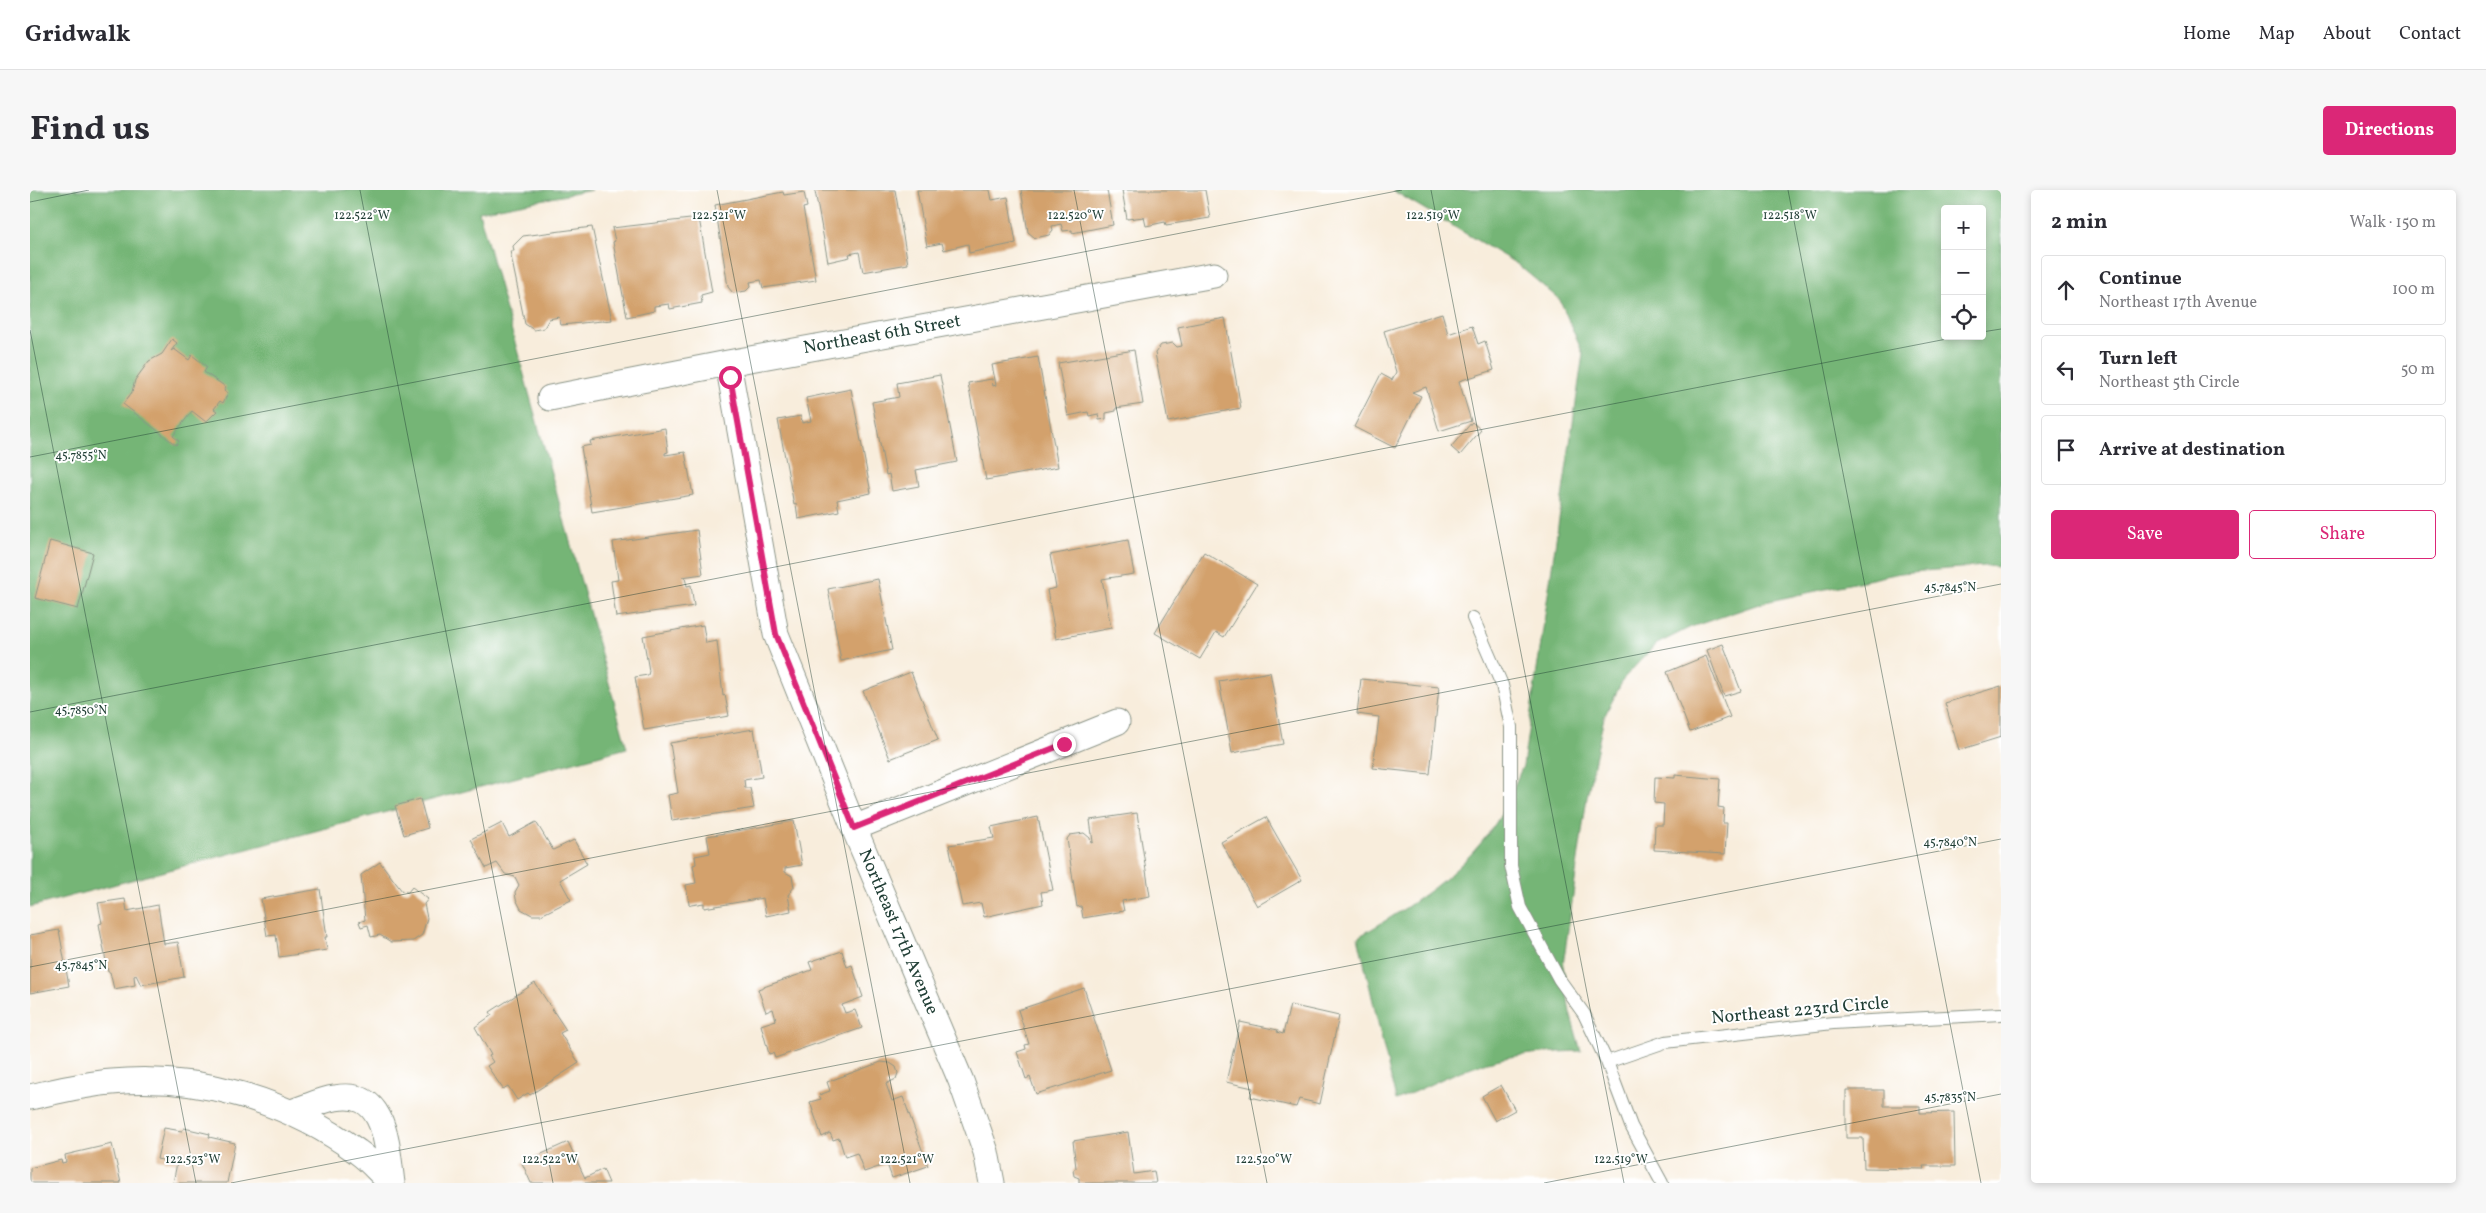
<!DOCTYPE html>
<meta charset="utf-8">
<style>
body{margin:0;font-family:Vollkorn,serif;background:#f7f7f7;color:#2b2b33}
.controls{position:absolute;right:15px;top:15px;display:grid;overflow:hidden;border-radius:5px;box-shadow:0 2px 8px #0003}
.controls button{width:45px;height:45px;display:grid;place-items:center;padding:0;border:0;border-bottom:1px solid #e1e1e2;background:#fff;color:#2b2b33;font:25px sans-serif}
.stop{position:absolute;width:15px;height:15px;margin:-11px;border:4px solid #db2777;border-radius:50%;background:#fff}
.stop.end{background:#db2777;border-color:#fff;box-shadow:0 1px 5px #0008}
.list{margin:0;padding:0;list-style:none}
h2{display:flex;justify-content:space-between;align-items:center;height:65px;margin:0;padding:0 20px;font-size:21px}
h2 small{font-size:16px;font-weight:400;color:#7c7c81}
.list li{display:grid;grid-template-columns:32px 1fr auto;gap:15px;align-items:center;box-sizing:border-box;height:70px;margin:0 10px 10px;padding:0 10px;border:1px solid #e1e1e2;border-radius:5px}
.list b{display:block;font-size:19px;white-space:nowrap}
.list p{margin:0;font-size:16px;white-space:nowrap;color:#7c7c81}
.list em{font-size:16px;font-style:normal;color:#7c7c81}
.actions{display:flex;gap:10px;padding:15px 20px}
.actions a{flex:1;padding:11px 0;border:1px solid #db2777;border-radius:5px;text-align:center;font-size:18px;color:#db2777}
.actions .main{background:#db2777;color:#fff}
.icon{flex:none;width:28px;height:28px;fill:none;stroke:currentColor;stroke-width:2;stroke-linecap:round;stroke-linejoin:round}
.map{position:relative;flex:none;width:1971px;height:993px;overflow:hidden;border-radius:5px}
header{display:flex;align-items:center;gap:30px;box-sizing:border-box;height:70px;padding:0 25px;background:#fff;border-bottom:1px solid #e1e1e2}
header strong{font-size:24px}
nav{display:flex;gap:28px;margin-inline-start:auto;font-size:18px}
.intro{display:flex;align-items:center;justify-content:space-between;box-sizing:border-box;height:120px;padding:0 30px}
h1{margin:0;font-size:35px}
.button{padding:12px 22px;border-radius:5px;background:#db2777;color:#fff;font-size:18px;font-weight:700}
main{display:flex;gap:30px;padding:0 30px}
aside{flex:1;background:#fff;border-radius:5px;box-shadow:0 2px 8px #0003}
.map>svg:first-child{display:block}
</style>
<header>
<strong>Gridwalk</strong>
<nav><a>Home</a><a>Map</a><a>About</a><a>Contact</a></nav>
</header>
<div class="intro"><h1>Find us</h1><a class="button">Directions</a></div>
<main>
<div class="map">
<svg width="1971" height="993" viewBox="0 0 1971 993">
<rect width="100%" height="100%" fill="#fff"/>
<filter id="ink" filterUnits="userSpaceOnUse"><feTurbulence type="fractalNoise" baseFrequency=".02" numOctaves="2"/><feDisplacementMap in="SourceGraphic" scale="10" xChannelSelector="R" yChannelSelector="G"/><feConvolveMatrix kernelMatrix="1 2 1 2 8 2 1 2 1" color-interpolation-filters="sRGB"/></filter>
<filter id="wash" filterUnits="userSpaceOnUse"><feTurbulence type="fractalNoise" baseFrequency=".0096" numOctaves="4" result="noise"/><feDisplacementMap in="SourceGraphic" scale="20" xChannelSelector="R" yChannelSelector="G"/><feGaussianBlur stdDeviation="1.12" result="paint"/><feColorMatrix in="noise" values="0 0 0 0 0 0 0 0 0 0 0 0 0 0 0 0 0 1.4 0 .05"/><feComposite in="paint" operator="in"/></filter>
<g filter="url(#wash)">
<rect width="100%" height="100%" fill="#f8eddc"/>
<path fill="#75b576" stroke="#4a7955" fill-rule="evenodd" d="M0,0H562L449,22L597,558L0,717Z
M1362,0H1971V377L1954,376L1870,383L1735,412L1661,437L1625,455L1594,488L1574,527L1557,607L1533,775L1540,823L1551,861C1524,862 1497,863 1470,869C1434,876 1399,896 1366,910L1328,747C1378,718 1432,684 1465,634C1477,617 1484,594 1493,576L1553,164L1530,110L1487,74ZM1915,19H1952V146H1915Z"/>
<g id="blocks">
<path fill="#d3a16c" d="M788,0H865L878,74L833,82L829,62L819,64L820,67L798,72L785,1Z
M887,0H960L962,10L978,7L986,53L939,63L938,54L914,60L912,53L897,56Z
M991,0H1077L1083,35L1042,43V40L1033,41L1031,34L1022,36L1023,40L1019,45L1005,48L998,42Z
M1092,0H1175L1180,28L1136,35L1135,32L1116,36L1114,27L1097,29Z
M753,2L754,5L774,2L777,17L773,18L786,90L733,98L731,90L720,92L721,96L716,101L703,103L698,97L685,15Z
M669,28L682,102L671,105L672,113L640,119L639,114L624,116V121L597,127L583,52L585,51L582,38Z
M562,37L582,130L531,135L529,127L519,129L514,138L504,140L495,134L480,61H484L483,56L493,46Z
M1412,123L1418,144L1442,136L1448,154L1455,151L1464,180L1429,191L1441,231L1409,241L1396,197L1382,202L1391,206L1365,258L1324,237L1351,184L1362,190L1366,182L1354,141Z
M1195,128L1211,218L1138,232L1125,163L1131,155L1143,153L1147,157L1152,156L1148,137Z
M142,149L147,153L141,161L144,159L159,170L162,165L177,177L174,182L196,197L194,200L198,203L193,213L190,211L184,219L187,221L176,232L162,221L143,246L149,251L146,255L93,214L102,202L105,190L119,171L132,164Z
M1104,160L1113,214L1086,218V221L1076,223V229L1069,230L1068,224L1059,226L1058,222L1038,226L1028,173Z
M1008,167L1028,277L956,290L938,193L962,189L963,196L966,195L962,175Z
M910,185L927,272L886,280L889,296L862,301L859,284L856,285L842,212L869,207L867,193Z
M821,199L841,303L807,310L809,321L768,329L766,314L764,315L748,230L771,226L772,233L781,231L776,208Z
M1442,232L1451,240L1430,265L1421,257Z
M635,238L638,262L635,263V265L655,262L663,305L562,322L551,257L561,255L560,251Z
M667,340L673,384L652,387L655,388L657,396L661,395L664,416L586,427L581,391L588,390L583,352Z
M1098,350L1104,384L1072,389L1081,438L1026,449L1017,400L1026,398L1020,365Z
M20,351L63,363L48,419L5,408Z
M1174,362L1227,394L1194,447L1186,442L1170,469L1125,443Z
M848,389L862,460L811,471L798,399Z
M673,435L676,453L687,451L693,506L695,505L699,526L614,540L605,487L618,485L619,481L613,446Z
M1693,454L1711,501L1694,506L1677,460Z
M1676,466L1700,527L1660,542L1637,482Z
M881,482L908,550L860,569L833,501Z
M1240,482L1253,554L1202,563L1189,491Z
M1331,489L1409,497L1400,584L1343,578L1349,527L1327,524Z
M1971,496V547L1929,560L1915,513Z
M724,539L732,587L714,590L715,598H720L724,618L642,631L638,605L648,603L640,553Z
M1645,585L1690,589L1688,617L1694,618L1693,633H1697L1695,664L1624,660L1625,635H1633L1634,614L1624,613L1625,587L1645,588Z
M390,609L398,638L374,645L365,616Z
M1107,623L1120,706L1092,711L1094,721L1053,728L1051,716L1047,717L1037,649L1040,645L1054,643L1060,648L1061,653L1063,652L1060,630Z
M1008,627L1023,700L1011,702L1013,714L954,727L951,713L932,716L919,655L964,648L961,637Z
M1236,627L1272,690L1227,716L1191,652Z
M764,631L772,675L755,678V682L762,686L764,697L758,705L761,721L736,726L733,708L674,718V713L661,715L659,714L656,695L666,693L663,675L666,674L665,666L680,663L677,646Z
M506,632L523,660L544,650L557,674L530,690L541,710L511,725H502L491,719L486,709L485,702L489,695L485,687L475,684L467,673L456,678L441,649L472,633L479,647Z
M350,672L372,701L378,702L382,697L398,709L394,714L397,728L392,745L383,751L361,752L350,745L341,747L338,735L331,737L329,732L335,730L331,685Z
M290,699L297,747H295L297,760L249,767L246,745L237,746L231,709Z
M95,709L97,721L128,715L134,754L148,752L154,787L111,795L106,785L104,786L105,795L84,799L80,782H78L69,734L72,733L68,713Z
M29,740L39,796L0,803V745Z
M812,761L817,777L822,775L833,807L812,815L815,823L825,820L832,838L745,868L743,863L739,864L731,835L746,830L743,819L736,822L728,799L782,780L779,772Z
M505,793L536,840L530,843L549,873L500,905L498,903L487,910L478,896L473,899L457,876L463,872L459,866L461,865L445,837L462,825L460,822Z
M1054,798L1081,880L1006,904L1000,887L996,889L987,862L996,859L995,855L999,854L988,820Z
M1260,815L1309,826L1290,914L1269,909L1266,917L1220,907L1223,898L1196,892L1210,832L1248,840L1247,842L1253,844Z
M851,872L860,873L866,877L868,883L866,889L856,894L862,911L873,907L898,976L862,988L857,974L834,982L827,963L815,967L809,948L803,950L800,943L792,947L780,912L791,909L789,905L800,901L797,892Z
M1471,895L1485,920L1465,931L1452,906Z
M1816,900H1854V916H1890V923L1924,922L1925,976H1893L1894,979L1834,978L1833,948H1816Z
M134,938L152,941L154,938L180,944L179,947L205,953L197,993H143L147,973L127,969Z
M1098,942L1104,984L1124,981L1126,993H1049V988L1044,986L1043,980L1046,978L1043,951Z
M538,952L555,988L573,979L579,993H501L492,973Z
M82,954L91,993H0V978L31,970L32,973L36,972L35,965Z"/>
</g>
</g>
<g filter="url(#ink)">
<use href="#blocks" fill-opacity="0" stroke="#8c9588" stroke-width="1"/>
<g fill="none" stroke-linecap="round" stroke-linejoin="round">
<defs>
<path id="lane" d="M1443,428L1472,495L1481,537V676L1490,717L1529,789L1554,824L1577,872L1601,936L1632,993
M1577,872L1635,852L1803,833L1971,824"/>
<path id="street" d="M698,173L746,444L824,638L931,891L956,962L962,993
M520,208L698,173L1184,85
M824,638L1087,532
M0,907C27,901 54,894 82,892C169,884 257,910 328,962C340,970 350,983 361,993
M261,922C275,918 290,910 305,908C357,898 357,958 362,993"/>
</defs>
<use href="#lane" stroke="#8c9588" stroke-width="14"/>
<use href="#street" stroke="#8c9588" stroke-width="27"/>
<use href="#lane" stroke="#fff" stroke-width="12"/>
<use href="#street" stroke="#fff" stroke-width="25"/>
</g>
</g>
<g fill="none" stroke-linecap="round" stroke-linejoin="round" filter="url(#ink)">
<path stroke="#db2777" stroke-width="6" d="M700,187L746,444L824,638L1034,554"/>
</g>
<path fill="none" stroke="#1f3d34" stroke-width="1" stroke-opacity="0.45" d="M330,0L523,993M687,0L880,993M1044,0L1237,993M1401,0L1594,993M1758,0L1951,993M0,12L59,0M0,140L166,993M1952,142L1971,139M0,267L1372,0M0,522L1932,146M0,777L1971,394M201,993L1971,649M1514,993L1971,904"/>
<g text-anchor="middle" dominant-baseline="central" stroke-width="4" stroke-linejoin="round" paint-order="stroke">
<g font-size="18" fill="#1f3d34" stroke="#fff">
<text transform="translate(852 145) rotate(-10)">Northeast 6th Street</text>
<text transform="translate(868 742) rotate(67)">Northeast 17th Avenue</text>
<text transform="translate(1770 821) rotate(-5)">Northeast 223rd Circle</text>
</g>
</g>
<g font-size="12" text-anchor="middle" fill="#1f3d34" stroke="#fff" stroke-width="4" stroke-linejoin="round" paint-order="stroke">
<text x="332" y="29">122.522°W</text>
<text x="689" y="29">122.521°W</text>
<text x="1046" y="29">122.520°W</text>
<text x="1403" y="29">122.519°W</text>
<text x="1760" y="29">122.518°W</text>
<text x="51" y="269">45.7855°N</text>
<text x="1920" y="401">45.7845°N</text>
<text x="51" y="524">45.7850°N</text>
<text x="1920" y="656">45.7840°N</text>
<text x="51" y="779">45.7845°N</text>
<text x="1920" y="911">45.7835°N</text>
<text x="163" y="973">122.523°W</text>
<text x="520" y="973">122.522°W</text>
<text x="877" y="973">122.521°W</text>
<text x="1234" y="973">122.520°W</text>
<text x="1591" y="973">122.519°W</text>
</g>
</svg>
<div class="controls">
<button>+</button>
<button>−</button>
<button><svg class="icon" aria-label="locate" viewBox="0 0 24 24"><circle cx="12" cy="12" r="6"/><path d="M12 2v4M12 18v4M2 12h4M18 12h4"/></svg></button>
</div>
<div class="stop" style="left:700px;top:187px"></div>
<div class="stop end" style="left:1034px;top:554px"></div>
</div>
<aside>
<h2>2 min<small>Walk · 150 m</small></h2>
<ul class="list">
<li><svg class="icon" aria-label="ahead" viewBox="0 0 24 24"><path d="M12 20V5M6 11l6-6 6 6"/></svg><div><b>Continue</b><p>Northeast 17th Avenue</p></div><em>100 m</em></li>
<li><svg class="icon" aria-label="left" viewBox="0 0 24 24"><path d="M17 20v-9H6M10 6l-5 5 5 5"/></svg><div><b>Turn left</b><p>Northeast 5th Circle</p></div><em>50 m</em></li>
<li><svg class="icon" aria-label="arrive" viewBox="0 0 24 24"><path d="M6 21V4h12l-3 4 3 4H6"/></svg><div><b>Arrive at destination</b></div></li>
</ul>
<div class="actions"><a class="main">Save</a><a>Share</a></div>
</aside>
</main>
